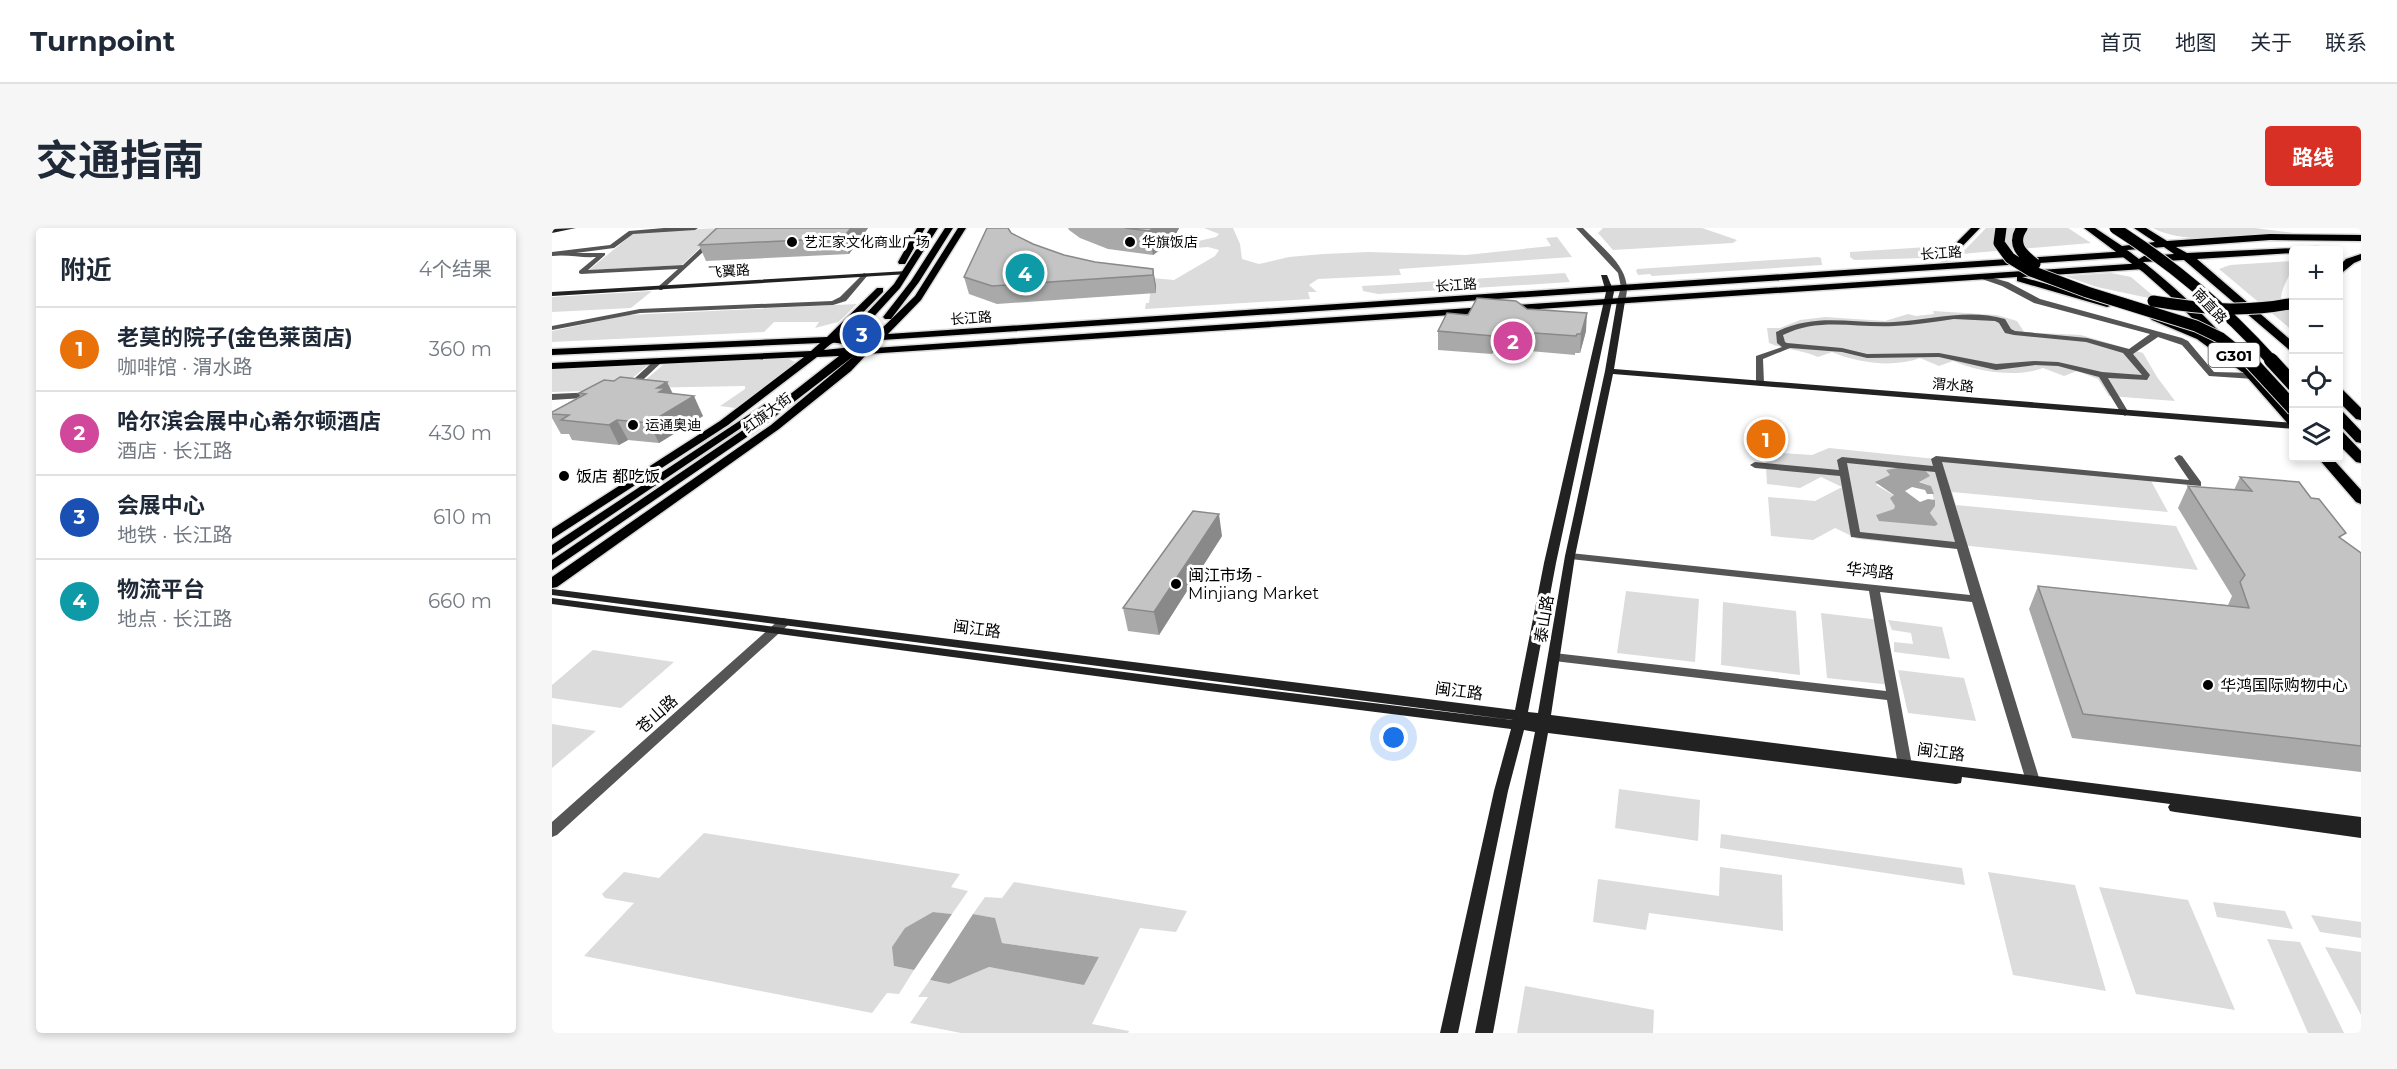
<!DOCTYPE html>
<html lang="zh">
<meta charset="utf-8">
<style>
body{margin:0;font-family:Montserrat,"Noto Sans SC",sans-serif;background:#f6f6f7;color:#1f2937}
.controls{position:absolute;right:18px;top:18px;display:grid;overflow:hidden;border-radius:6px;box-shadow:0 3px 9px #0003}
.controls button{width:54px;height:54px;display:grid;place-items:center;padding:0;border:0;border-bottom:2px solid #e0e1e3;background:#fff;color:#1f2937;font:30px sans-serif}
.you{position:absolute;left:842px;top:510px;width:21px;height:21px;margin:-15px;border:4px solid #fff;border-radius:50%;background:#1a73e8;box-shadow:0 0 0 9px #1a73e833}
.badge{display:grid;place-items:center;width:39px;height:39px;border-radius:50%;background:#d93025;color:#fff;font-size:20px;font-weight:700}
.pin{position:absolute;translate:-50% -50%;border:3px solid #fff;box-shadow:0 2px 6px #0006}
.list{margin:0;padding:0;list-style:none}
h2{display:flex;justify-content:space-between;align-items:center;height:78px;margin:0;padding:0 24px;font-size:26px}
h2 small{font-size:20px;font-weight:400;color:#747a83}
.list li{display:grid;grid-template-columns:39px 1fr auto;gap:18px;align-items:center;box-sizing:border-box;height:84px;padding:0 24px;border-top:2px solid #e0e1e3}
.list b{display:block;font-size:22px;white-space:nowrap}
.list p{margin:0;font-size:20px;white-space:nowrap;color:#747a83}
.list em{font-size:20px;font-style:normal;color:#747a83}
.icon{flex:none;width:33px;height:33px;fill:none;stroke:currentColor;stroke-width:2;stroke-linecap:round;stroke-linejoin:round}
.map{position:relative;flex:none;width:1809px;height:805px;overflow:hidden;border-radius:6px}
header{display:flex;align-items:center;gap:36px;box-sizing:border-box;height:84px;padding:0 30px;background:#fff;border-bottom:2px solid #e0e1e3}
header strong{font-size:28px}
nav{display:flex;gap:33px;margin-inline-start:auto;font-size:21px}
.intro{display:flex;align-items:center;justify-content:space-between;box-sizing:border-box;height:144px;padding:0 36px}
h1{margin:0;font-size:42px}
.button{padding:15px 27px;border-radius:6px;background:#d93025;color:#fff;font-size:21px;font-weight:700}
main{display:flex;gap:36px;padding:0 36px}
aside{flex:1;background:#fff;border-radius:6px;box-shadow:0 3px 9px #0003}
.map>svg:first-child{display:block}
</style>
<header>
<strong>Turnpoint</strong>
<nav><a>首页</a><a>地图</a><a>关于</a><a>联系</a></nav>
</header>
<div class="intro"><h1>交通指南</h1><a class="button">路线</a></div>
<main>
<aside>
<h2>附近<small>4个结果</small></h2>
<ul class="list">
<li><span class="badge" style="background:#e8710a">1</span><div><b>老莫的院子(金色莱茵店)</b><p>咖啡馆 · 渭水路</p></div><em>360 m</em></li>
<li><span class="badge" style="background:#d1479c">2</span><div><b>哈尔滨会展中心希尔顿酒店</b><p>酒店 · 长江路</p></div><em>430 m</em></li>
<li><span class="badge" style="background:#1a4fb4">3</span><div><b>会展中心</b><p>地铁 · 长江路</p></div><em>610 m</em></li>
<li><span class="badge" style="background:#0f9aa8">4</span><div><b>物流平台</b><p>地点 · 长江路</p></div><em>660 m</em></li>
</ul>
</aside>
<div class="map">
<svg width="1809" height="805" viewBox="0 0 1809 805">
<rect width="100%" height="100%" fill="#fff"/>
<path fill="#dcdcdc" d="M169,0L130,37L37,42L83,4Z
M652,0H681L688,16L690,31L707,36L737,29L771,26L817,24L914,27L999,18L994,10L1005,9L1020,29L847,41L849,47L766,51L757,57L765,64H756L758,71L593,81L594,75H597L600,50L622,52L663,28L667,22L656,19L642,20V14L664,9L667,6Z
M1051,0H1150L1185,12L1181,15L1061,22L1046,5Z
M1434,0H1516L1539,15L1409,26Z
M1601,0H1703L1741,5C1700,4 1637,20 1601,0Z
M1391,18L1381,27L1373,30L1302,32L1298,29V24Z
M1266,29L1269,30L1270,37L1100,48L1098,46L1086,47L1084,43L1085,41Z
M1741,33C1741,46 1730,56 1729,70L1741,85V103L1667,41L1678,37Z
M1013,45L1018,54L826,66L811,63L810,58Z
M1559,45L1579,49L1606,72L1545,59L1513,48Z
M100,63L79,80L0,84V69Z
M305,76L286,94L263,100L267,94H222L212,104L0,114V103L76,87Z
M1381,83L1445,87L1465,93L1472,104L1529,107L1591,125L1605,149L1623,173L1557,168L1546,151L1525,143L1512,148L1491,140C1465,150 1427,144 1401,133L1387,138L1368,130C1342,140 1305,135 1280,124L1266,129C1247,121 1233,122 1217,115L1215,100H1228L1248,92L1273,89L1333,93L1356,86L1364,88L1382,86Z
M235,130L243,134L241,137L183,180L168,178L193,161V158L84,160L112,136Z
M96,137L66,162L0,164V141Z
M1277,220L1384,231L1387,241L1351,239L1335,243L1339,247L1324,257L1343,268V281L1325,287L1386,296L1378,285L1383,278L1379,258L1366,253L1372,241L1392,242L1388,232L1598,251L1616,284L1400,264L1404,277L1624,298L1646,342L1418,318L1393,317L1394,320L1306,311L1283,300L1261,312L1219,308L1216,269L1263,273L1290,259L1269,249L1248,260L1215,256L1213,224L1260,227Z
M1074,363L1147,371L1143,434L1065,425Z
M1171,374L1244,383L1248,447L1169,437Z
M1269,385L1328,392L1339,457L1275,450Z
M1336,392L1390,399L1398,431L1342,424V414L1361,416L1359,405L1340,402Z
M41,422L122,434L69,480L0,470V457Z
M1346,442L1412,450L1424,493L1356,485Z
M0,496L44,503L0,540Z
M1067,561L1148,572L1146,613L1063,600Z
M152,605L408,646L399,659L416,663L400,686L381,684L342,738L362,742L347,766L335,765L320,785L32,728L82,675L53,670L50,666L72,644L107,650Z
M1169,606L1410,640L1413,657L1168,620Z
M1168,639L1230,647L1231,703L1097,685L1094,702L1041,694L1046,651L1167,668Z
M1436,644L1523,657L1554,763L1461,747Z
M462,654L635,683L624,704L588,700L540,796L577,803L576,805H409L358,795L376,769H366L378,752L397,756L437,739L532,756L547,729L450,715L442,690L421,686L433,669L450,670Z
M1547,659L1636,672L1683,782L1584,766Z
M1661,674L1733,683L1741,701L1665,689Z
M1759,687L1809,694V710L1768,704Z
M1715,711L1748,714L1792,805H1756Z
M1773,719L1809,724V787Z
M973,758L1102,782L1101,805H965Z"/>
<path fill="#a3a3a3" d="M1351,239L1372,241L1378,248L1367,254L1379,258L1382,266H1375L1373,262L1360,259L1353,263L1368,274L1376,271L1383,272V278L1378,285L1386,296L1383,298L1327,293L1324,287L1342,281L1343,278L1338,270L1342,267L1323,254L1338,247L1334,242Z
M381,684L400,686L362,742L342,738L340,719L353,700Z
M421,686L443,690L450,715L547,729L532,757L437,739L397,756L378,752Z"/>
<g fill="none" stroke-linecap="round" stroke-linejoin="round">
<defs>
<path id="primary" d="M365,0H373L353,36H347L346,34Z
M378,0H386L348,60L305,107L324,106L363,68L406,0H414L369,72L336,106L1576,23L1580,26L1576,29L330,112L322,120L1592,35L1596,38L1592,41L1470,49L1558,74V78L1555,79L1465,53V49L315,126L299,143L227,201L5,359L0,360V349L219,197L303,127L208,200L0,342V332L200,196L287,128L265,129L176,197L0,311V301L168,193L252,129L0,141V135L259,123L268,115L0,127V121L275,109L325,60H331V64L288,108H293L342,56ZM299,113H318L310,121L301,119L272,122C282,113 281,114 293,117Z
M393,0H401L367,54L339,91H333L331,89L359,53Z
M1419,0H1428L1396,33H1390V29Z
M1603,87L1653,107L1699,142L1690,144L1645,111L1600,92L1598,90Z
M216,174L220,175V179L0,327V317Z"/>
<path id="highway" d="M1532,0H1543L1570,18L1603,14L1582,0H1594L1615,13L1718,6L1809,7V13L1718,12L1624,19L1635,25L1766,19V22H1742V25L1645,31L1742,115V126L1632,32L1591,34C1647,77 1694,132 1742,185V198L1737,197L1667,117L1617,67L1591,44ZM1612,19L1622,26L1592,28L1587,31L1575,22Z
M1809,26V32L1802,35L1786,48V39L1794,31Z
M1786,161L1791,162L1809,180V192L1804,191L1786,173Z
M1786,183L1791,184L1809,203V215L1804,214L1786,195Z
M1786,203L1791,204L1809,223V235L1804,234L1786,216Z
M1766,230H1780L1809,262V276L1804,274Z"/>
</defs>
<use href="#primary" stroke="#dbdbdb" stroke-width="3"/>
<use href="#highway" stroke="#dbdbdb" stroke-width="3"/>
<path fill="#555" fill-rule="evenodd" d="M112,0H146L143,2L81,6L62,20L24,25H53V27L36,42L131,37L170,0H177L110,62H107V58L126,41L29,46L27,45V43L44,29C28,30 15,26 0,28V24L58,17L77,3Z
M1024,0H1031C1051,21 1085,43 1072,75L1065,73L1069,59L1066,45Z
M312,45L316,47L294,73L281,77L88,85L0,102V98L88,81L280,73L288,69Z
M1430,47L1456,54L1488,71L1630,110L1636,113L1662,144L1702,145L1706,148L1702,151L1657,148L1630,117L1606,109L1581,126L1598,147L1595,152L1556,150L1577,185L1573,188L1569,185L1547,149L1506,138L1483,137L1444,142L1387,129L1315,130L1290,124L1238,120L1211,131L1212,155L1208,158L1204,155V128L1230,119L1225,115L1224,104C1265,84 1299,96 1342,94C1378,92 1417,80 1453,91L1459,101L1463,103L1535,110L1577,121L1598,106L1482,75L1450,58L1430,51ZM1402,91L1443,93L1447,95L1453,105L1462,107L1534,114L1571,125L1590,147L1550,144L1506,134L1483,133L1444,136L1387,125L1315,126L1290,120L1235,115L1233,114L1231,107C1267,89 1303,100 1342,98C1362,97 1382,94 1402,91Z
M104,131L111,133L78,164H72V160Z
M44,164L47,165V169L0,172V166Z
M1627,227L1630,228L1649,254V258L1390,234L1488,553L1486,557H1476L1474,553L1420,374L1328,364L1360,537L1358,540H1348L1346,537L1335,472L1002,433L996,429L1002,425L1334,463L1317,363L1018,331L1013,328L1018,325L1418,367L1405,321L1299,309L1288,248L1203,240L1198,237L1203,234L1287,242L1285,232L1290,229L1381,238L1379,231L1384,228L1637,252L1622,230ZM1295,235L1383,244L1403,314L1308,304Z
M232,390L238,394L236,397L5,607L0,609V594L228,391Z"/>
<path fill="#222" fill-rule="evenodd" d="M24,0L0,5V1Z
M355,43L357,44V46L0,68V64Z
M1049,47H1055L1062,64L1004,335L976,484L986,485L1013,328L1053,143L1065,73L1069,71L1073,73L1062,141L1742,195V201L1061,146L1023,328L999,487L1809,589V610L1623,584L1618,583L1616,579L1618,576L1410,549L1409,555L1404,556L996,505L941,805H923L983,504L972,502L956,563L906,805H888L942,563L959,501L657,463L0,376V370L657,455L961,492L0,367V361L963,482L992,335L1054,64Z"/>
<use href="#primary" fill="#000" fill-rule="evenodd"/>
<use href="#highway" fill="#000" fill-rule="evenodd"/>
<defs>
<path id="highway-bridge-far1" d="M1449,0L1447,15L1458,30L1479,43L1535,64L1644,98L1669,110L1698,133
M1470,0C1459,16 1470,26 1483,36
M1563,0C1624,39 1672,80 1720,133
M1601,73C1648,81 1695,85 1742,75"/>
<path id="highway-bridge" d="M1697,132L1742,181
M1719,132L1742,157"/>
</defs>
<use href="#highway-bridge-far1" stroke="#dbdbdb" stroke-width="13" stroke-linecap="butt"/>
<use href="#highway-bridge" stroke="#dbdbdb" stroke-width="16" stroke-linecap="butt"/>
<use href="#highway-bridge-far1" stroke="#000" stroke-width="11"/>
<use href="#highway-bridge" stroke="#000" stroke-width="14"/>
</g>
<path fill="#a9a9a9" d="M316,0L297,26L154,33L147,17Z
M516,0H627L626,2L620,13L601,27L556,21L528,10L517,2Z
M459,5L481,16L512,27L543,34L601,41L604,58V65L445,76L417,66L412,49Z
M975,81L1034,103L1028,125H1023V127L943,120L940,126L886,122V103L916,87Z
M62,153L115,154L121,166L151,188L107,215L76,212L67,217L20,212L17,206H9L0,190V184L28,168L27,165Z
M1688,249L1790,311L1809,325V544L1520,510L1477,381L1486,358L1676,377L1680,368L1626,280L1636,258L1682,262Z
M670,308L607,407L576,403L571,380Z"/>
<path fill="#898989" d="M299,0H316L297,26L291,10Z
M602,0H627L626,2L620,13L601,27L597,3Z
M601,41L604,58V65L601,47Z
M1035,85L1034,103L1028,125L1029,106Z
M943,102V120L940,126L941,108Z
M115,154L124,173L142,168L151,188L107,215L97,195L105,160Z
M65,192L76,212L67,217L57,197Z
M667,286L670,308L607,407L602,384Z"/>
<path fill="#c4c4c4" stroke="#898989" stroke-width="1.5" d="M165,0H299L291,10L147,17Z
M435,0H456L459,5L481,16L512,27L543,34L601,41V47L440,58L412,49Z
M573,0H602L597,3Z
M925,70L964,73L975,81L1035,85L1029,106H1025L1024,108L943,102L941,108L886,103L895,85L916,87Z
M68,149L115,154L105,160H114L107,164L142,168L97,195L65,192L57,197L9,192L17,187L0,186V184L34,166L27,165L52,152L62,153Z
M1688,249L1747,254L1759,270L1767,271L1794,305L1787,309L1809,325V518L1531,486L1486,358L1697,380L1688,354L1693,347L1636,258L1700,263Z
M641,283L667,286L602,384L571,380Z"/>
<g fill="#000" stroke="#fff" stroke-width="2">
<circle cx="240" cy="14" r="6"/>
<circle cx="578" cy="14" r="6"/>
<circle cx="81" cy="197" r="6"/>
<circle cx="12" cy="248" r="6"/>
<circle cx="624" cy="356" r="6"/>
<circle cx="1656" cy="457" r="6"/>
</g>
<g text-anchor="middle" dominant-baseline="central" stroke-width="6" stroke-linejoin="round" paint-order="stroke">
<g font-size="14" fill="#000" stroke="#fff" text-anchor="start">
<text x="252" y="14">艺汇家文化商业广场</text>
<text x="590" y="14">华旗饭店</text>
<text x="93" y="197">运通奥迪</text>
</g>
<g font-size="14" fill="#000" stroke="#fff">
<text transform="translate(1389 25) rotate(-4)">长江路</text>
<text transform="translate(177 43) rotate(-4)">飞翼路</text>
<text transform="translate(904 57) rotate(-4)">长江路</text>
<text transform="translate(1658 78) rotate(47)">南直路</text>
<text transform="translate(419 90) rotate(-4)">长江路</text>
<text transform="translate(1401 157) rotate(5)">渭水路</text>
<text transform="translate(215 185) rotate(-37)">红旗大街</text>
</g>
<rect fill="#fff" stroke="#4c4c4c" stroke-width="1.5" x="1656.5" y="115" width="51" height="24" rx="4.5"/>
<g font-size="15" font-weight="bold" fill="#000">
<text x="1682" y="127">G301</text>
</g>
<g font-size="16" fill="#000" stroke="#fff" text-anchor="start">
<text x="24" y="248">饭店 都吃饭</text>
<text x="636" y="347">闽江市场 -<tspan x="636" dy="18">Minjiang Market</tspan></text>
<text x="1668" y="457">华鸿国际购物中心</text>
</g>
<g font-size="16" fill="#000" stroke="#fff">
<text transform="translate(1318 343) rotate(6)">华鸿路</text>
<text transform="translate(992 391) rotate(-81)">泰山路</text>
<text transform="translate(425 401) rotate(7)">闽江路</text>
<text transform="translate(907 463) rotate(7)">闽江路</text>
<text transform="translate(105 486) rotate(-42)">苍山路</text>
<text transform="translate(1389 524) rotate(7)">闽江路</text>
</g>
</g>
</svg>
<div class="controls">
<button>+</button>
<button>−</button>
<button><svg class="icon" aria-label="locate" viewBox="0 0 24 24"><circle cx="12" cy="12" r="6"/><path d="M12 2v4M12 18v4M2 12h4M18 12h4"/></svg></button>
<button><svg class="icon" aria-label="layers" viewBox="0 0 24 24"><path d="M12 4l9 5-9 5-9-5zM3 14l9 5 9-5"/></svg></button>
</div>
<div class="you"></div>
<div class="pin badge" style="left:1214px;top:211px;background:#e8710a">1</div>
<div class="pin badge" style="left:961px;top:113px;background:#d1479c">2</div>
<div class="pin badge" style="left:310px;top:106px;background:#1a4fb4">3</div>
<div class="pin badge" style="left:473px;top:45px;background:#0f9aa8">4</div>
</div>
</main>
